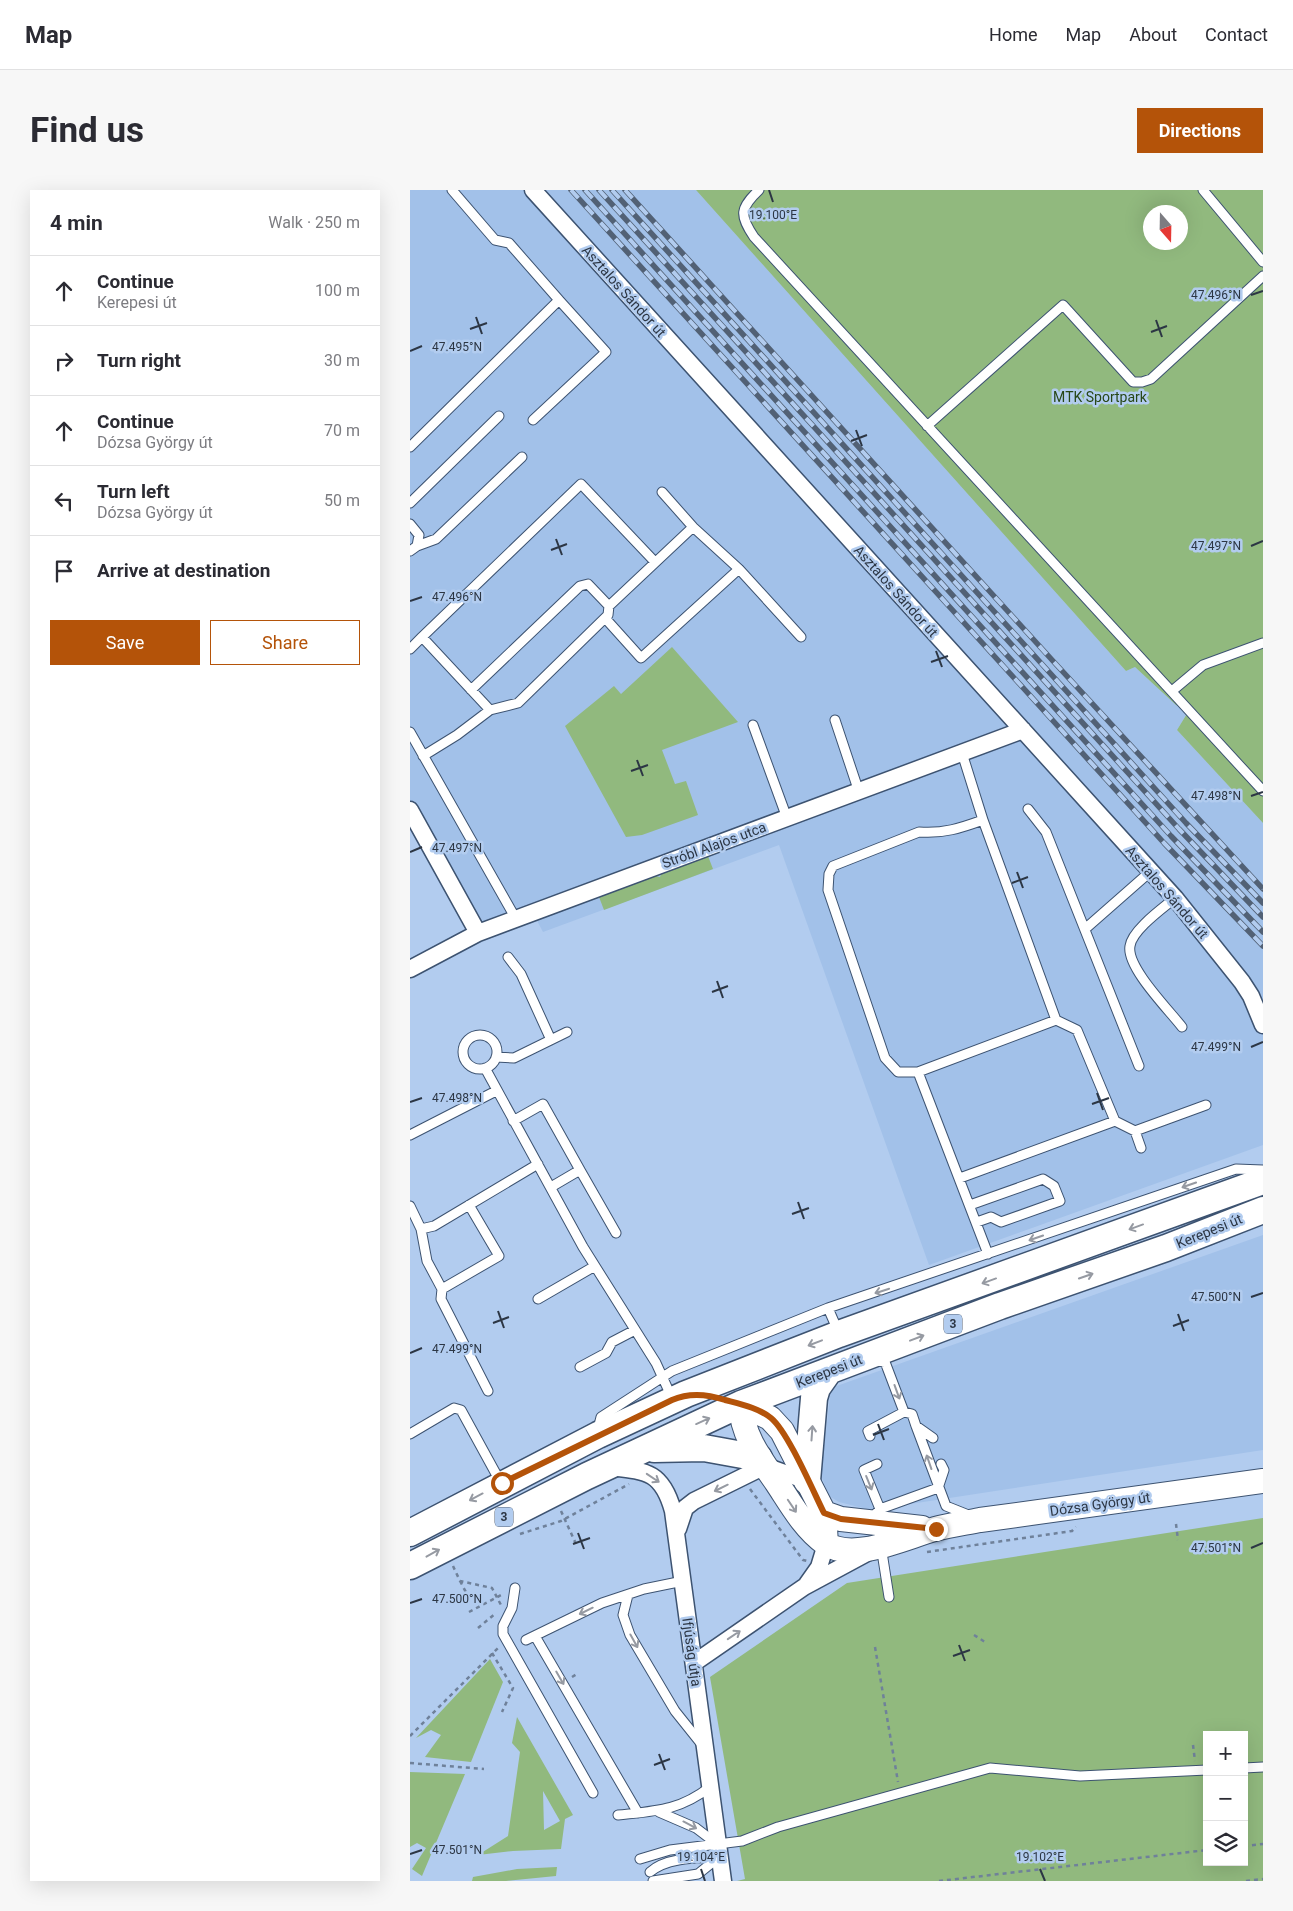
<!DOCTYPE html>
<meta charset="utf-8">
<style>
body{margin:0;font-family:Roboto,sans-serif;background:#f7f7f7;color:#2b2b33}
.controls{position:absolute;right:15px;bottom:15px;display:grid;overflow:hidden;border-radius:0px;box-shadow:0 5px 20px #0002}
.controls button{width:45px;height:45px;display:grid;place-items:center;padding:0;border:0;border-bottom:1px solid #e1e1e2;background:#fff;color:#2b2b33;font:25px sans-serif}
.compass{position:absolute;left:733px;top:15px;width:45px;height:45px;border-radius:50%;background:#fff;box-shadow:0 5px 20px #0002;rotate:160deg}
.stop{position:absolute;width:15px;height:15px;margin:-11px;border:4px solid #b45309;border-radius:50%;background:#fff}
.stop.end{background:#b45309;border-color:#fff;box-shadow:0 1px 5px #0008}
.list{margin:0;padding:0;list-style:none}
h2{display:flex;justify-content:space-between;align-items:center;height:65px;margin:0;padding:0 20px;font-size:21px}
h2 small{font-size:16px;font-weight:400;color:#7c7c81}
.list li{display:grid;grid-template-columns:32px 1fr auto;gap:15px;align-items:center;box-sizing:border-box;height:70px;padding:0 20px;border-top:1px solid #e1e1e2}
.list b{display:block;font-size:19px;white-space:nowrap}
.list p{margin:0;font-size:16px;white-space:nowrap;color:#7c7c81}
.list em{font-size:16px;font-style:normal;color:#7c7c81}
.actions{display:flex;gap:10px;padding:15px 20px}
.actions a{flex:1;padding:11px 0;border:1px solid #b45309;border-radius:0px;text-align:center;font-size:18px;color:#b45309}
.actions .main{background:#b45309;color:#fff}
.icon{flex:none;width:28px;height:28px;fill:none;stroke:currentColor;stroke-width:2;stroke-linecap:round;stroke-linejoin:round}
.map{position:relative;flex:none;width:853px;height:1691px;overflow:hidden;border-radius:0px}
header{display:flex;align-items:center;gap:30px;box-sizing:border-box;height:70px;padding:0 25px;background:#fff;border-bottom:1px solid #e1e1e2}
header strong{font-size:24px}
nav{display:flex;gap:28px;margin-inline-start:auto;font-size:18px}
.intro{display:flex;align-items:center;justify-content:space-between;box-sizing:border-box;height:120px;padding:0 30px}
h1{margin:0;font-size:35px}
.button{padding:12px 22px;border-radius:0px;background:#b45309;color:#fff;font-size:18px;font-weight:700}
main{display:flex;gap:30px;padding:0 30px}
aside{flex:1;background:#fff;border-radius:0px;box-shadow:0 5px 20px #0002}
.map>svg:first-child{display:block}
</style>
<header>
<strong>Map</strong>
<nav><a>Home</a><a>Map</a><a>About</a><a>Contact</a></nav>
</header>
<div class="intro"><h1>Find us</h1><a class="button">Directions</a></div>
<main>
<aside>
<h2>4 min<small>Walk · 250 m</small></h2>
<ul class="list">
<li><svg class="icon" aria-label="ahead" viewBox="0 0 24 24"><path d="M12 20V5M6 11l6-6 6 6"/></svg><div><b>Continue</b><p>Kerepesi út</p></div><em>100 m</em></li>
<li><svg class="icon" aria-label="right" viewBox="0 0 24 24"><path d="M7 20v-9h11M14 6l5 5-5 5"/></svg><div><b>Turn right</b></div><em>30 m</em></li>
<li><svg class="icon" aria-label="ahead" viewBox="0 0 24 24"><path d="M12 20V5M6 11l6-6 6 6"/></svg><div><b>Continue</b><p>Dózsa György út</p></div><em>70 m</em></li>
<li><svg class="icon" aria-label="left" viewBox="0 0 24 24"><path d="M17 20v-9H6M10 6l-5 5 5 5"/></svg><div><b>Turn left</b><p>Dózsa György út</p></div><em>50 m</em></li>
<li><svg class="icon" aria-label="arrive" viewBox="0 0 24 24"><path d="M6 21V4h12l-3 4 3 4H6"/></svg><div><b>Arrive at destination</b></div></li>
</ul>
<div class="actions"><a class="main">Save</a><a>Share</a></div>
</aside>
<div class="map">
<svg width="853" height="1691" viewBox="0 0 853 1691">
<rect width="100%" height="100%" fill="#b2ccef"/>
<path fill="#a2c1e9" d="M0,0H286L716,481L725,477L766,515L778,522L767,540L853,633V955L519,1075L369,655L133,742L124,725L76,750L0,612Z
M853,1045V1260L461,1320L429,1312L419,1306L411,1285L421,1198Z"/>
<path fill="#91b97e" fill-rule="evenodd" d="M286,0H853V633L767,540L778,522L766,515L725,477L716,481ZM741,22H771V52H741Z
M262,457L328,532L252,560L265,594L276,591L288,625L232,645L216,647L155,536L204,496L211,504Z
M298,666L303,679L194,720L189,707L246,686L250,687L251,684Z
M853,1328V1691H327L335,1689L300,1487L437,1393ZM797,1545H834V1672H797Z
M80,1469L93,1492L61,1572L15,1567L31,1545L21,1540L6,1548Z
M107,1527L163,1625L155,1629L151,1659L103,1661L68,1665L98,1646L110,1562L102,1553ZM133,1601L150,1631L134,1640Z
M0,1582L55,1584L12,1686L2,1679L16,1658L7,1653L0,1657Z
M147,1677L146,1686L96,1691H62L63,1687L107,1679Z"/>
<g fill="none" stroke-linecap="round" stroke-linejoin="round">
<defs>
<path id="lane" d="M42,0L85,50L99,53L149,110
M349,0C330,18 329,25 344,47L853,601
M793,0L853,72
M517,236L653,115L723,192H732L741,189L853,86
M0,257L149,110L196,162L123,230
M0,313L89,226
M0,334L9,345L7,356L0,361
M283,337L329,379L391,447
M7,356L26,349L112,267
M195,428L231,468L329,379
M12,447L171,294L245,372
M0,459L12,447L80,520
M61,500L170,396L178,394L199,416
M762,501L793,475L853,453
M425,530L449,602
M343,535L377,628
M0,542L106,729
M552,563L573,630L646,830L508,882H488L475,868L418,700L419,684L423,676L509,642C533,644 551,638 573,630
M13,566L47,545L80,520L108,513L198,425L199,416L283,337L252,302
M618,619L636,642L729,876
M765,708C753,718 722,740 720,756C716,777 759,820 772,837
M675,739L741,681
M98,767L111,784L141,850
M646,830L667,840L705,931L725,941L796,915
M53 862a17 17 0 1 1 34 0a17 17 0 1 1-34 0Z
M86,867L104,868L157,842
M75,878L173,1057L246,1173L262,1208
M508,882L578,1064
M103,931L133,914L170,980
M725,941L731,958
M0,945L86,901
M550,988L705,931
M141,997L170,980L206,1043
M560,1015L633,989L644,996L650,1011L591,1032L581,1027L567,1032
M0,1016L11,1039L17,1071L32,1099L31,1109L78,1201
M11,1039L24,1036L128,974
M32,1099L89,1066L59,1015
M128,1109L185,1076
M418,1118L428,1141
M466,1171L475,1172L494,1222
M170,1177L196,1163L202,1152L225,1140
M506,1236L536,1316L561,1326
M188,1239L191,1227L262,1181L418,1118L826,979L853,980
M0,1244L44,1218L51,1220L91,1293
M460,1246L458,1241L494,1222L502,1224L506,1236L523,1248
M467,1274L454,1280L470,1319
M461,1329L470,1319L528,1298L534,1280L531,1274
M471,1356L479,1407
M105,1398L102,1418L93,1436V1444L183,1603
M218,1405L213,1425L220,1445L265,1521L293,1556
M125,1446L228,1623
M116,1450L192,1413L234,1399L273,1391
M834,1578L853,1577
M249,1622L286,1638L307,1654
M208,1625C245,1621 269,1621 300,1597
M230,1669L260,1660L332,1651L368,1637L580,1578L670,1586L797,1580
M240,1682C257,1667 288,1668 309,1667
M243,1691L288,1684L309,1667"/>
<path id="street" d="M123,0L765,708L832,792L841,806L853,835
M0,620L68,743
M0,779L68,743L613,540
M199,1277C236,1281 252,1281 263,1321L313,1691
M268,1339L275,1318L284,1311L355,1276L397,1291
M397,1394L409,1377L416,1354
M284,1473L394,1397L459,1362"/>
<path id="secondary" d="M414,1323L431,1329L512,1338
M416,1354L414,1323L372,1241L360,1228L331,1214C331,1244 351,1270 367,1293C381,1314 394,1338 415,1353C443,1373 495,1347 525,1339C540,1335 555,1333 570,1330L853,1291"/>
<path id="primary" d="M244,1259L294,1258L349,1268
M397,1291L404,1208L407,1198L419,1181
M0,1343L188,1245L276,1204L429,1144L853,991
M0,1376L177,1286L331,1214L590,1116L756,1058L853,1020"/>
</defs>
<use href="#lane" stroke="#3d5371" stroke-width="11"/>
<use href="#street" stroke="#3d5371" stroke-width="19"/>
<use href="#secondary" stroke="#3d5371" stroke-width="26"/>
<use href="#primary" stroke="#3d5371" stroke-width="29"/>
<path stroke="#6f819a" stroke-width="2.5" stroke-dasharray="4 4" stroke-linecap="butt" d="M340,1299L393,1370L397,1371
M151,1321L166,1354
M766,1334L768,1350
M110,1344L151,1331L219,1294
M517,1362L662,1341L666,1337
M43,1376L50,1391L82,1398L91,1415
M50,1391L58,1406L52,1410
M59,1422L93,1404
M68,1438L86,1423
M564,1445L575,1452
M465,1457L488,1592
M82,1463L103,1498L92,1522
M162,1487L167,1484
M0,1546L89,1457
M783,1555L785,1571
M0,1573L74,1579
M834,1656L853,1654
M529,1691L797,1660
M836,1691L853,1689"/>
<use href="#lane" stroke="#fff" stroke-width="9"/>
<use href="#street" stroke="#fff" stroke-width="16"/>
<use href="#secondary" stroke="#fff" stroke-width="24"/>
<use href="#primary" stroke="#fff" stroke-width="26"/>
<defs>
<path id="rail" d="M161,0L754,653L853,756
M175,0L761,646L853,742
M189,0L769,639L853,727
M202,0L776,633L853,713
M215,0L643,471L853,699"/>
</defs>
<use href="#rail" stroke="#526175" stroke-width="5.5"/>
<use href="#rail" stroke="#b2ccef" stroke-width="4" stroke-dasharray="11" stroke-linecap="butt"/>
</g>
<defs><path id="oneway-shaft" d="M-6 0H5M1.5-3L5.5 0L1.5 3" fill="none" stroke-width="1.6" stroke-linecap="round" stroke-linejoin="round" transform="scale(1.25)"/></defs>
<g stroke="#969aa2">
<use href="#oneway-shaft" transform="translate(779 995) rotate(161)"/>
<use href="#oneway-shaft" transform="translate(726 1037) rotate(160)"/>
<use href="#oneway-shaft" transform="translate(626 1048) rotate(161)"/>
<use href="#oneway-shaft" transform="translate(676 1086) rotate(-19)"/>
<use href="#oneway-shaft" transform="translate(579 1091) rotate(160)"/>
<use href="#oneway-shaft" transform="translate(472 1101) rotate(162)"/>
<use href="#oneway-shaft" transform="translate(507 1148) rotate(-21)"/>
<use href="#oneway-shaft" transform="translate(405 1153) rotate(159)"/>
<use href="#oneway-shaft" transform="translate(487 1202) rotate(70)"/>
<use href="#oneway-shaft" transform="translate(293 1231) rotate(-24)"/>
<use href="#oneway-shaft" transform="translate(402 1243) rotate(-86)"/>
<use href="#oneway-shaft" transform="translate(519 1272) rotate(-109)"/>
<use href="#oneway-shaft" transform="translate(243 1288) rotate(34)"/>
<use href="#oneway-shaft" transform="translate(459 1293) rotate(68)"/>
<use href="#oneway-shaft" transform="translate(311 1298) rotate(154)"/>
<use href="#oneway-shaft" transform="translate(66 1307) rotate(152)"/>
<use href="#oneway-shaft" transform="translate(382 1316) rotate(56)"/>
<use href="#oneway-shaft" transform="translate(23 1363) rotate(-29)"/>
<use href="#oneway-shaft" transform="translate(176 1421) rotate(154)"/>
<use href="#oneway-shaft" transform="translate(324 1445) rotate(-34)"/>
<use href="#oneway-shaft" transform="translate(224 1451) rotate(61)"/>
<use href="#oneway-shaft" transform="translate(150 1488) rotate(60)"/>
<use href="#oneway-shaft" transform="translate(280 1635) rotate(28)"/>
</g>
<g fill="none" stroke-linecap="round" stroke-linejoin="round">
<path stroke="#b45309" stroke-width="6" d="M92,1293L262,1210C280,1202 297,1204 315,1210C330,1214 349,1218 361,1228C378,1242 403,1301 414,1323L431,1329L526,1339"/>
</g>
<path fill="none" stroke="#2c3644" stroke-width="2" d="M359,0L363,12M841,105L853,101M66,127L72,144M746,130L752,147M60,139L77,133M741,142L757,136M0,161L12,156M446,240L452,256M441,251L457,245M146,349L152,365M841,356L853,351M141,360L157,354M0,411L12,407M526,461L532,477M521,472L538,466M227,570L233,586M221,581L238,575M841,606L853,602M0,662L12,657M607,682L613,698M602,693L618,687M307,791L313,808M302,802L318,796M841,857L853,852M687,903L693,920M0,912L12,908M682,914L699,908M388,1012L394,1029M382,1024L399,1018M841,1107L853,1103M88,1121L94,1138M768,1124L774,1141M83,1133L99,1127M763,1136L779,1130M0,1163L12,1158M468,1234L474,1250M463,1245L479,1239M168,1343L174,1359M163,1354L180,1348M841,1358L853,1353M0,1413L12,1409M549,1455L555,1471M543,1466L560,1460M249,1564L255,1580M244,1575L260,1569M0,1664L12,1660M291,1679L295,1691M630,1679L635,1691"/>
<g text-anchor="middle" dominant-baseline="central" stroke-width="5" stroke-linejoin="round" paint-order="stroke">
<g fill="#b2ccef" stroke="#546377" stroke-width="1">
<rect x="534" y="1124.5" width="18" height="19" rx="4"/>
<rect x="85" y="1317.5" width="18" height="19" rx="4"/>
</g>
<g font-size="12" font-weight="bold" fill="#2c3644">
<text x="543" y="1134">3</text>
<text x="94" y="1327">3</text>
</g>
<g font-size="14" fill="#2c3644" stroke="#b2ccef">
<text transform="translate(214 101) rotate(48)">Asztalos Sándor út</text>
<text transform="translate(486 401) rotate(48)">Asztalos Sándor út</text>
<text transform="translate(304 655) rotate(-20)">Stróbl Alajos utca</text>
<text transform="translate(757 702) rotate(49)">Asztalos Sándor út</text>
<text transform="translate(799 1041) rotate(-22)">Kerepesi út</text>
<text transform="translate(419 1181) rotate(-21)">Kerepesi út</text>
<text transform="translate(690 1314) rotate(-8)">Dózsa György út</text>
<text transform="translate(282 1462) rotate(82)">Ifjúság útja</text>
</g>
<g font-size="14" fill="#274716" stroke="#b2ccef">
<text x="690" y="207">MTK Sportpark</text>
</g>
</g>
<g font-size="12" text-anchor="middle" fill="#2c3644" stroke="#b2ccef" stroke-width="5" stroke-linejoin="round" paint-order="stroke">
<text x="363" y="29">19.100°E</text>
<text x="806" y="109">47.496°N</text>
<text x="47" y="161">47.495°N</text>
<text x="806" y="360">47.497°N</text>
<text x="47" y="411">47.496°N</text>
<text x="806" y="610">47.498°N</text>
<text x="47" y="662">47.497°N</text>
<text x="806" y="861">47.499°N</text>
<text x="47" y="912">47.498°N</text>
<text x="806" y="1111">47.500°N</text>
<text x="47" y="1163">47.499°N</text>
<text x="806" y="1362">47.501°N</text>
<text x="47" y="1413">47.500°N</text>
<text x="47" y="1664">47.501°N</text>
<text x="291" y="1671">19.104°E</text>
<text x="630" y="1671">19.102°E</text>
</g>
</svg>
<div class="controls">
<button>+</button>
<button>−</button>
<button><svg class="icon" aria-label="layers" viewBox="0 0 24 24"><path d="M12 4l9 5-9 5-9-5zM3 14l9 5 9-5"/></svg></button>
</div>
<svg class="compass" viewBox="-18 -18 36 36"><path d="M0-13l5 13h-10z" fill="#e53935"/><path d="M0 13l5-13h-10z" fill="#7c7c81"/></svg>
<div class="stop" style="left:92px;top:1293px"></div>
<div class="stop end" style="left:526px;top:1339px"></div>
</div>
</main>
